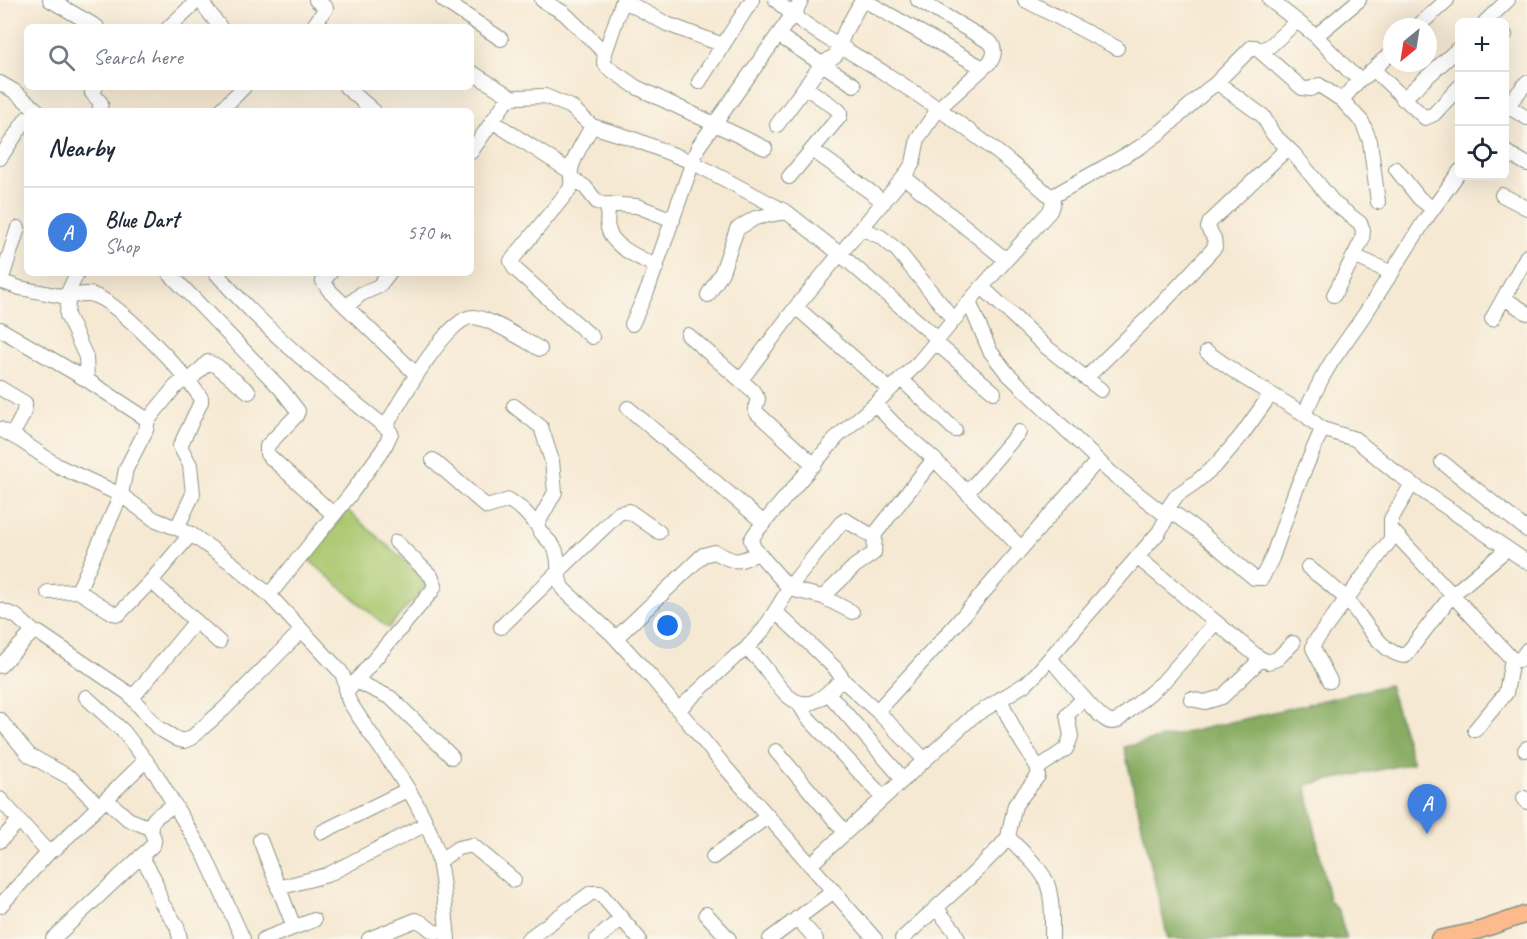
<!DOCTYPE html>
<meta charset="utf-8">
<style>
body{margin:0;font-family:Caveat,sans-serif;background:#f2f2f3;color:#1f2937}
.controls{position:absolute;right:18px;top:18px;display:grid;overflow:hidden;border-radius:9px;box-shadow:0 6px 24px #0002}
.controls button{width:54px;height:54px;display:grid;place-items:center;padding:0;border:0;border-bottom:2px solid #e0e1e3;background:#fff;color:#1f2937;font:30px sans-serif}
.compass{position:absolute;left:1383px;top:18px;width:54px;height:54px;border-radius:50%;background:#fff;box-shadow:0 6px 24px #0002;rotate:210deg}
.you{position:absolute;left:668px;top:626px;width:21px;height:21px;margin:-15px;border:4px solid #fff;border-radius:50%;background:#1a73e8;box-shadow:0 0 0 9px #1a73e833}
.badge{display:grid;place-items:center;width:39px;height:39px;border-radius:50%;background:#7c3aed;color:#fff;font-size:20px;font-weight:700}
.pin{position:absolute;translate:-50% -50px;filter:drop-shadow(0 2px 3px #0008)}
.pin::after{content:'';position:absolute;top:32px;width:21px;height:18px;background:inherit;clip-path:polygon(0 0,100% 0,50% 100%)}
.list{margin:0;padding:0;list-style:none}
h2{display:flex;justify-content:space-between;align-items:center;height:78px;margin:0;padding:0 24px;font-size:26px}
h2 small{font-size:20px;font-weight:400;color:#747a83}
.list li{display:grid;grid-template-columns:39px 1fr auto;gap:18px;align-items:center;box-sizing:border-box;height:90px;padding:0 24px;border-top:2px solid #e0e1e3}
.list b{display:block;font-size:22px;white-space:nowrap}
.list p{margin:0;font-size:20px;white-space:nowrap;color:#747a83}
.list em{font-size:20px;font-style:normal;color:#747a83}
.icon{flex:none;width:33px;height:33px;fill:none;stroke:currentColor;stroke-width:2;stroke-linecap:round;stroke-linejoin:round}
.map{position:relative;flex:none;width:1527px;height:939px;overflow:hidden}
.search{position:absolute;background:#fff;box-shadow:0 6px 24px #0002;left:24px;top:24px;width:450px;height:66px;display:flex;align-items:center;gap:15px;box-sizing:border-box;padding:0 21px;border-radius:9px;color:#747a83;font-size:22px}
.panel{position:absolute;background:#fff;box-shadow:0 6px 24px #0002;left:24px;top:108px;width:450px;height:168px;border-radius:9px}
.map>svg:first-child{display:block}
</style>
<div class="map">
<svg width="1527" height="939" viewBox="0 0 1527 939">
<rect width="100%" height="100%" fill="#fbf7ec"/>
<filter id="ink" filterUnits="userSpaceOnUse"><feTurbulence type="fractalNoise" baseFrequency=".0167" numOctaves="2"/><feDisplacementMap in="SourceGraphic" scale="12" xChannelSelector="R" yChannelSelector="G"/><feConvolveMatrix kernelMatrix="1 2 1 2 8 2 1 2 1" color-interpolation-filters="sRGB"/></filter>
<filter id="wash" filterUnits="userSpaceOnUse"><feTurbulence type="fractalNoise" baseFrequency=".008" numOctaves="4" result="noise"/><feDisplacementMap in="SourceGraphic" scale="24" xChannelSelector="R" yChannelSelector="G"/><feGaussianBlur stdDeviation="1.35" result="paint"/><feColorMatrix in="noise" values="0 0 0 0 0 0 0 0 0 0 0 0 0 0 0 0 0 1.4 0 .05"/><feComposite in="paint" operator="in"/></filter>
<g filter="url(#wash)">
<rect width="100%" height="100%" fill="#f6e9d3"/>
<path fill="#aac870" stroke="#648252" stroke-width="1.5" d="M347,510L429,582L388,628L309,560Z"/>
<path fill="#87ac62" stroke="#53744b" stroke-width="1.5" d="M1389,685L1413,763L1306,785L1329,900L1339,911L1346,939H1168L1124,747Z"/>
</g>
<g filter="url(#ink)">
<g fill="none" stroke-linecap="round" stroke-linejoin="round">
<defs>
<path id="minor" d="M50,0L97,27
M203,0L205,7L220,27
M443,0L501,39
M542,0L564,13L605,53
M623,0L605,53L604,62L607,67L636,87L765,148
M623,0L667,24L723,45
M776,0C804,28 852,52 886,74C944,111 1000,151 1051,197L1053,202L1050,211L972,298L919,362L875,404L837,437L756,532L751,540L754,548L790,589L823,597L852,612
M1025,0L1117,48
M1270,0L1316,36L1359,0
M869,3L983,68
M1485,22L1508,0
M169,27L198,0
M313,27L326,8L316,0
M1417,27L1447,0
M778,35L854,85
M1316,36L1350,72L1360,79L1366,76L1392,52
M1504,36L1505,35
M1261,50L1270,46L1297,21
M1374,70L1425,118L1434,114L1460,86
M471,72L513,98
M1360,79L1342,100L1362,122L1370,141L1378,202
M699,82L752,0
M0,83L14,91L38,111
M1214,85L1252,47H1255L1302,88L1310,89L1319,85L1342,100
M96,87L92,93L101,103L99,111
M346,87L374,111
M1403,99L1460,47
M1507,106L1527,118
M1504,110L1527,82
M220,111L244,87
M492,121L571,172
M777,125L822,64L836,55L845,31L860,4L865,0
M813,150L884,202
M1504,151L1527,164
M471,152L507,100L518,97L545,96L571,107L592,126L631,138L692,162L788,213
M0,158L27,118
M1396,169L1419,198L1433,209
M789,177L840,116V112L837,109L805,87
M904,177L1006,260
M571,178L585,187L597,202L603,204L637,206L673,220
M1502,195L1527,208
M1051,197L1140,147L1162,131L1207,90L1214,85L1219,84L1263,116L1273,134L1294,154L1334,203L1360,223L1363,230L1362,240L1334,295
M609,204C608,212 606,221 608,228C612,248 642,258 657,267
M861,228L881,237L897,250L954,320
M1354,256L1392,273
M169,273L281,389L298,411L296,416L267,446V454L334,515
M216,273C266,331 328,382 388,429L391,433L384,448L350,495L269,595
M330,273L323,281L329,290L417,375
M0,281L20,288L66,297L68,301L67,315L86,357L87,380
M1,281L18,228
M982,287L1045,346L1101,390
M708,295L722,272L737,229L755,218L780,213H788L840,254L938,339
M66,297C75,296 84,292 93,295C120,303 184,373 201,398V402L180,446L190,465L193,494L177,528
M66,297L77,273
M1504,298L1527,313
M346,307L361,294L379,286L389,273
M796,307L890,390
M1492,319L1527,256
M632,324L648,289L698,147L793,14L797,15L796,11L801,0
M0,329L87,380L148,420L146,430L126,469L121,495L78,591
M688,335L752,390L758,399L755,409L757,413L814,465
M592,337L515,269L511,261L570,189C573,182 570,177 571,170C574,154 585,140 592,126
M935,342L994,392
M1207,352L1241,376L1304,414L1322,429L1355,439L1399,475L1527,562
M1086,378L1161,305L1215,247L1214,238L1208,228L1210,222L1288,148
M901,379L955,430
M741,380L796,307L904,177L913,163L918,138L939,108L991,61C995,54 995,49 991,43L918,0
M0,388L25,403C26,414 17,425 12,435
M875,404L895,425L934,459L1021,548
M514,406L541,427L552,461L555,492L537,525C540,535 550,540 555,549C561,562 555,576 563,589L612,634L653,679L725,767L875,939
M628,408L764,523
M1304,414L1322,378L1332,361L1367,311L1425,220L1460,171
M148,420L175,387L181,382L192,378L208,362L217,366L249,392
M386,426C398,405 448,315 473,317C490,318 524,340 540,349
M0,429L20,440L58,466L121,495L154,519L191,534L233,564L269,595L341,672C347,682 345,691 349,701C380,752 426,801 439,861C444,886 445,913 448,939
M433,460L487,507L509,500L523,510L537,525
M1442,462L1527,530
M967,493L1019,432
M1168,509L1200,532L1254,578H1262L1272,558L1295,492L1322,429
M1164,514L1177,495L1196,482L1217,464L1241,436L1271,394
M1391,529L1512,659L1520,660L1527,650
M1137,557L1258,657L1259,661L1254,666L1222,697L1205,702L1191,699
M1308,567C1320,577 1334,587 1345,598C1361,613 1379,654 1405,656L1452,595L1507,549
M151,581L219,642
M48,592L78,591L113,613L119,614L151,581L191,534
M823,597L855,566L874,553L875,534
M0,610L16,616L34,632
M776,612L835,668L845,682
M501,627L619,513L629,511L659,532
M616,638L703,555L715,552C735,563 737,563 758,553
M745,650L765,628L792,584L841,523L845,520L869,534H875L934,459
M1258,657L1268,662L1277,659L1293,643
M1050,658C1061,671 1096,716 1108,721C1111,723 1113,722 1117,721L1163,682L1216,622
M0,666L30,635L34,632L39,633L128,693L158,728L177,739L184,741L191,738L224,709L302,630
M356,681L391,698L452,757
M1330,681L1313,648L1314,643L1391,539V519L1412,484
M346,693L432,591L435,585L431,576L396,542
M828,693L903,779
M86,697L124,732L156,774L205,856L243,939
M133,697L196,621
M798,702L807,717L883,797
M678,710L736,656L745,650C768,657 782,713 813,702C824,698 831,689 840,682H845L877,711L925,760
M877,711L943,639L1098,460
M0,720L29,755L71,778L99,806
M1475,730L1506,693L1512,659
M1525,750L1527,748
M776,751L845,832
M1038,768L1066,749L1069,742L1071,736L1067,715L1084,698
M1524,798L1527,802
M0,799L44,848L50,851L56,848L146,760
M106,799L128,819L150,828
M322,832L407,790
M1008,837C1020,850 1040,866 1047,883C1053,899 1052,922 1052,939
M260,840L294,927
M0,841L19,821
M141,856L154,878L161,902L177,926L180,939
M713,857L768,816
M439,861L458,848L472,845L514,880
M810,865L972,717L1027,683L1037,673L1159,532L1166,519L1164,514L1110,472L1007,373L990,351L969,302
M278,888L327,875L426,824
M0,906L50,851
M936,908L954,930L958,939
M706,914L729,939
M797,918L816,939
M53,939L153,845C156,839 153,837 151,831C147,818 166,811 175,805
M264,939L314,920
M369,939L416,920C431,925 428,936 447,931
M528,939L591,893H600L639,939
M597,939L621,919
M770,939L834,891
M902,939L970,877L1000,847L1008,837L1015,805L1038,776V768L1015,731L1000,699"/>
<path id="major" d="M1439,939L1477,931L1527,914"/>
</defs>
<use href="#minor" stroke="#8a9384" stroke-width="16"/>
<use href="#major" stroke="#8a9384" stroke-width="19"/>
<use href="#minor" stroke="#fff" stroke-width="14"/>
<use href="#major" stroke="#fcba8d" stroke-width="16"/>
</g>
</g>
</svg>
<div class="controls">
<button>+</button>
<button>−</button>
<button><svg class="icon" aria-label="locate" viewBox="0 0 24 24"><circle cx="12" cy="12" r="6"/><path d="M12 2v4M12 18v4M2 12h4M18 12h4"/></svg></button>
</div>
<svg class="compass" viewBox="-18 -18 36 36"><path d="M0-13l5 13h-10z" fill="#e53935"/><path d="M0 13l5-13h-10z" fill="#747a83"/></svg>
<div class="you"></div>
<div class="pin badge" style="left:1427px;top:834px;background:#3f7fe0">A</div>
<div class="search"><svg class="icon" aria-label="search" viewBox="0 0 24 24"><circle cx="10" cy="10" r="6"/><path d="M15 15l6 6"/></svg>Search here</div>
<section class="panel">
<h2>Nearby<small></small></h2>
<ul class="list">
<li><span class="badge" style="background:#3f7fe0">A</span><div><b>Blue Dart</b><p>Shop</p></div><em>570 m</em></li>
</ul>
</section>
</div>
